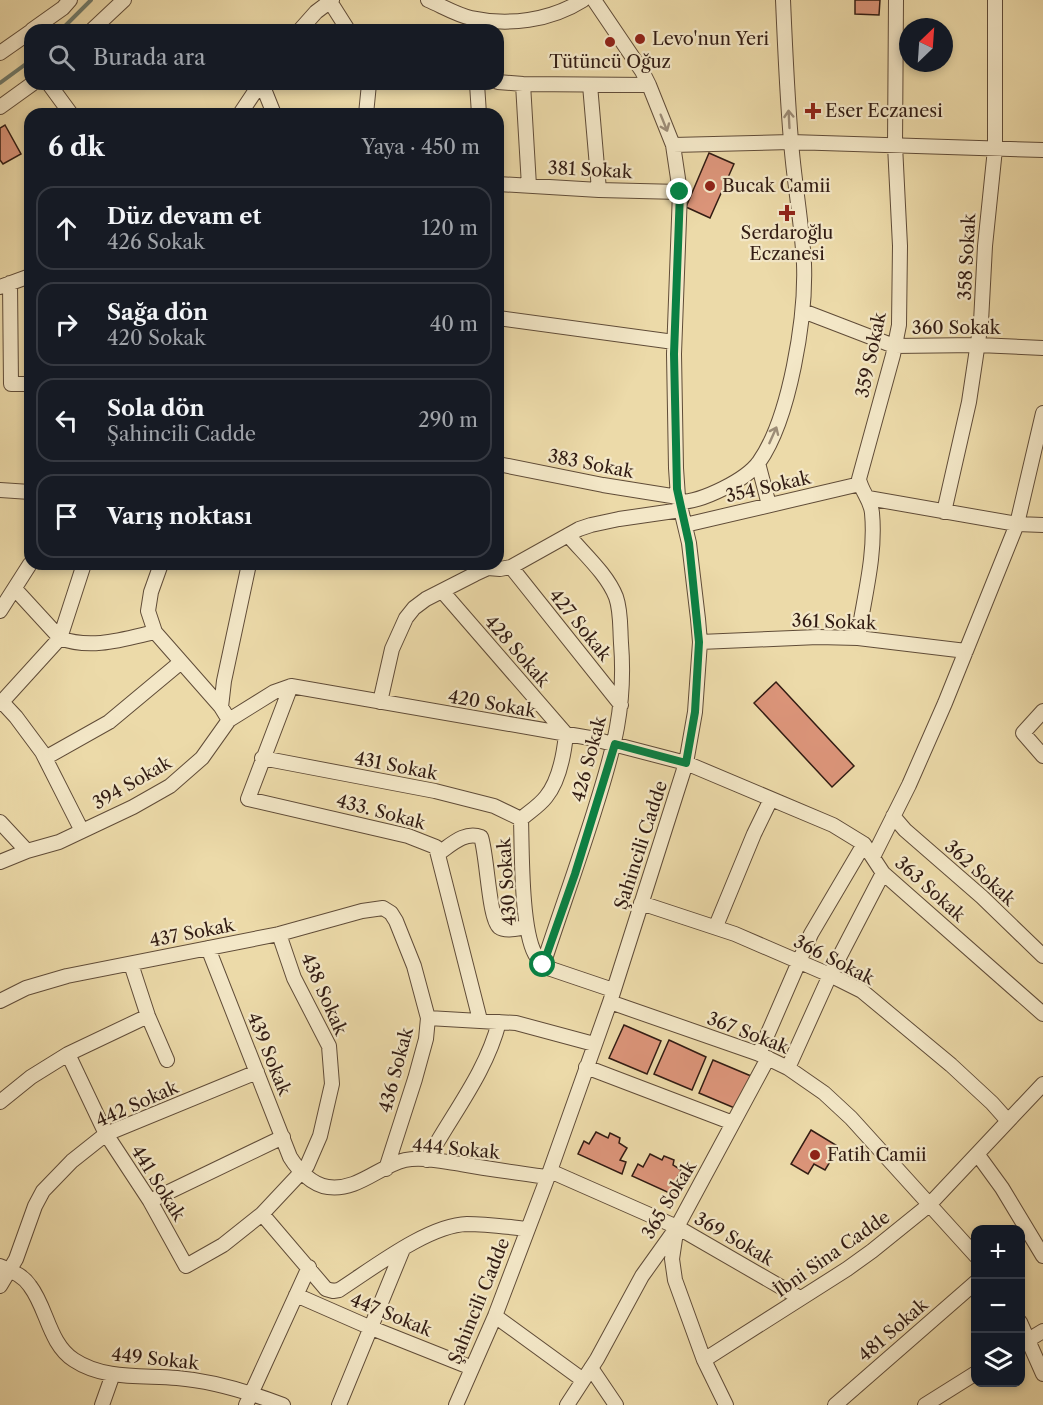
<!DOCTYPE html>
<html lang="tr">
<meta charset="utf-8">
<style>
body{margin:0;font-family:"Libre Caslon Text",serif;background:#20242c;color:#f1f3f6}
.controls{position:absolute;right:18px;bottom:18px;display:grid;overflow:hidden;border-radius:12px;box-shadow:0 3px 9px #0003}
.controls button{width:54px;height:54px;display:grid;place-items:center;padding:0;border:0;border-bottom:2px solid #363941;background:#171b24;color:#f1f3f6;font:30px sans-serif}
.compass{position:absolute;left:899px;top:18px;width:54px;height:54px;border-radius:50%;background:#171b24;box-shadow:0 3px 9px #0003;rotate:25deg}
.stop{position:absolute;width:18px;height:18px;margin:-14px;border:4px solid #0b8043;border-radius:50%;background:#fff}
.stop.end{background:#0b8043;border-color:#fff;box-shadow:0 2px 6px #0008}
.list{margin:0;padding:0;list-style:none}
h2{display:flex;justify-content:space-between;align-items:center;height:78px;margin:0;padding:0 24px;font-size:26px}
h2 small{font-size:20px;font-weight:400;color:#9ea1a6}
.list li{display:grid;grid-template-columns:39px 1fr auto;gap:18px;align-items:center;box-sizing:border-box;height:84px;margin:0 12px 12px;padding:0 12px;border:2px solid #363941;border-radius:18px}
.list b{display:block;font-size:22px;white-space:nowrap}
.list p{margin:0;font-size:20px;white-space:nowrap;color:#9ea1a6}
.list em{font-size:20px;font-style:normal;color:#9ea1a6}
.icon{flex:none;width:33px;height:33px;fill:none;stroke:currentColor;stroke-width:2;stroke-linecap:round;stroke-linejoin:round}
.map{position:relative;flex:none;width:1043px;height:1405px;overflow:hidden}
.search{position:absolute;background:#171b24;box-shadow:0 3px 9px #0003;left:24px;top:24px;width:480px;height:66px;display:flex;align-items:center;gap:15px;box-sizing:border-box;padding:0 21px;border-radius:18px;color:#9ea1a6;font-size:22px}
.panel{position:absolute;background:#171b24;box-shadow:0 3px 9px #0003;left:24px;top:108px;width:480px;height:462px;border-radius:18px}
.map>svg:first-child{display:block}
</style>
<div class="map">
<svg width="1043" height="1405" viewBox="0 0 1043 1405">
<rect width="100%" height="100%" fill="#ecdaa9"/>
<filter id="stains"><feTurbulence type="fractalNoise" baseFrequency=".00333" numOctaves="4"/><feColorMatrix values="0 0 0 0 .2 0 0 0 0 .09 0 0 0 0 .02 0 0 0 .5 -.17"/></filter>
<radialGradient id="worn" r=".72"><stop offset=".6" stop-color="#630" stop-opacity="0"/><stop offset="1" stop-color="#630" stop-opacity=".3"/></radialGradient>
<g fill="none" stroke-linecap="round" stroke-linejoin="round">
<path stroke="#707b6c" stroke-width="4" d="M61,30L91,0
M0,83L30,61"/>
</g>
<path fill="#dc957a" stroke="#321c13" stroke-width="1.5" d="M855,0H880L879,15L855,14Z
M5,125L21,154L3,164L0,160V128Z
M709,153L734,164L710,218L686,207Z
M776,682L854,766L832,787L754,703Z
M624,1025L661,1041L647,1074L609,1058Z
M669,1040L706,1057L692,1090L654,1074Z
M713,1060L751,1076L737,1109L699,1093Z
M811,1130L839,1147L825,1170L814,1164L808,1174L791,1164Z
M596,1132L608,1138L610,1133L620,1138L619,1143L627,1148L620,1160L626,1162L622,1174L578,1154L584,1141L589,1144Z
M650,1154L662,1160L664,1156L674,1160L673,1165L681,1170L675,1182L681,1184L676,1196L632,1176L638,1164L643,1167Z"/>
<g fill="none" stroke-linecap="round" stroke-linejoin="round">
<defs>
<path id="minor" d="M329,0L348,30
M428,0C442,6 457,15 471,18C508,26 550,21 583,0
M32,30L63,8L70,0
M92,30L124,0
M300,30L316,12L332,0
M0,53L30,32
M498,82L523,84L649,85
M49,84L71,114
M262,84L274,114
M477,84L479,114
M523,84L529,186
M590,85L599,190
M0,107L32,84
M240,114L260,84
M366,114L369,84
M673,145L791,142L1043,150
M498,184L599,190L680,192
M10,283L11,384H30
M0,287L30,276
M803,311L894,346L978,345L1043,348
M498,318L674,342
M758,463L769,505
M498,464L603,485L678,497
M0,490L30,492
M868,498L1017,524L1043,525
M679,502C702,502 746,480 759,462C790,418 806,317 804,264C802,223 794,182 791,141C787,94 785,47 783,0
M944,512L969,402L981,322L985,246L995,149V0
M685,525L860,484
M161,564L151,592L148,611L155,632L221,707L229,720
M511,567L621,705
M15,589L60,638C91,650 124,639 155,632
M442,591L566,734C564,754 559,781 546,797C539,806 529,812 521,819C522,851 521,928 535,954C539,961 543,965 551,969L613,990
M0,611L30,564
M858,638C864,597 876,555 872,513C871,500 861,491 859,479L893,355L899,325L900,246L895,145L896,0
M700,642L818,637L858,638L966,651
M291,686L248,799L408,836L436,847L480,1020
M2,702L16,717L42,752L82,831
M380,702L392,649L406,618L414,608L426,599L475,574L488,568L500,569L511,567L579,529L591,525L619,519L681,510
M0,704L60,638L84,564
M221,707L224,681L249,564
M1043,711L1023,733L1043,756
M45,758L109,722L181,662
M262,758L435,791L494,806L521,819
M893,816L905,830L982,897L1043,956
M0,822L27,851
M439,853C452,844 465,831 481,837C487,854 489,919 499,927C506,932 519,928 527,927
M873,857L909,785L945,703L1017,524L1043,413
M0,862L27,851L59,842L133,807L170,786L202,758L229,720L274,692L291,686L590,738L686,763L833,825L864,844L883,873L1043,1014
M641,903L735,934L830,975L862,991L951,1065L992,1103L1008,1121
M716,926L754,834L771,799
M208,948L290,1157C298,1170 312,1185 328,1187C358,1191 379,1166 405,1160C422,1156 444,1162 461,1164C489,1169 518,1173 547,1177
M131,964L148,1016L167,1060
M543,965C560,913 579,861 595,809C614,749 626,706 621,643C620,628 621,611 616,597C607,574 584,554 568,535
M0,1001L26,988L67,976L279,934L362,911L383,908L391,913L396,921L414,966L428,1018L426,1039L415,1079L386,1169
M610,1002L759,1054L788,1068L824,1093L851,1118L976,1256
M428,1018L516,1023L594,1044
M68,1054L106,1134L150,1201L186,1266L223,1245L262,1214L307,1166L320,1136L332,1084L329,1046L294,978L279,934
M759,1054L811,934L864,844
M586,1067L733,1123
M788,1068L830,975L883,873
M0,1102L31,1077L68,1054L148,1016
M978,1155L1002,1188L1043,1256
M427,1160C452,1114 486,1073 499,1022
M550,1171L677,1227L800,1298
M150,1201L283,1137
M262,1214L326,1289L333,1291L339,1290C372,1269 428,1225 467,1224C487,1224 508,1227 528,1229
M676,1232L672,1259L675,1280L704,1360L726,1405
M0,1266C11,1271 23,1275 30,1286C47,1308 49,1344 74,1360C104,1380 143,1375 177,1378C213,1381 249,1392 283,1405
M0,1286L16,1259L35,1206L43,1191L72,1161L106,1134L257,1072
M296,1295L369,1327L472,1368
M495,1316L583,1380
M1020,1322L1043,1374
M1020,1345L1043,1331
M704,1360L847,1269L872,1251L929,1205L1043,1084
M591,1368L616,1405
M102,1405L113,1374
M246,1405L309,1267
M339,1405L403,1249
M456,1405L495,1316L550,1171L610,1002L686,763L695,712L700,642L698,619L689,543L678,497L676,468L674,354L680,192L673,145L649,85L642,71L594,0
M567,1405L597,1359L642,1276L677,1227L768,1058
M835,1405L976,1282
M925,1405L976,1373"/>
</defs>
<use href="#minor" stroke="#604c38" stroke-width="16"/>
<use href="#minor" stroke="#f3e7c7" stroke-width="14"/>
</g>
<defs><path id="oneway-shaft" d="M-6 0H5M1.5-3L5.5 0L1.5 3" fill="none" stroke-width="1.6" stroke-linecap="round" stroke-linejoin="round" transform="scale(1.5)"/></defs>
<g stroke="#9c8c76">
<use href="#oneway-shaft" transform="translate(789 119) rotate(-93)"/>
<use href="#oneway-shaft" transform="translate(664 123) rotate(68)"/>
<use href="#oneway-shaft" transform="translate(773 435) rotate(-66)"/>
</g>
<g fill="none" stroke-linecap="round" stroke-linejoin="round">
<path stroke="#0b8043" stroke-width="8" d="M543,965L575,874L615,744L686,763L695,712L699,642L689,543L677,489L674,354L680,192"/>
</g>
<g fill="#8f2418" stroke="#f3e7c7" stroke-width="2">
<circle cx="640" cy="39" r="6"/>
<circle cx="610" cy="42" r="6"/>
<path d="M810 102h6v6h6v6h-6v6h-6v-6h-6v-6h6z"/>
<circle cx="710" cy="186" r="6"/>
<path d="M784 204h6v6h6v6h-6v6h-6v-6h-6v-6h6z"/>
<circle cx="815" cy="1155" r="6"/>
</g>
<g text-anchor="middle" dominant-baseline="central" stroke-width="4.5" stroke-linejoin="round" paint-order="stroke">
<g font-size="18" fill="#321c13" stroke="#f3e7c7" text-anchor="start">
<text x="652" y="39">Levo'nun Yeri</text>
<text x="610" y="62" text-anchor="middle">Tütüncü Oğuz</text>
<text x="825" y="111">Eser Eczanesi</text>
<text x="722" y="186">Bucak Camii</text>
<text x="787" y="233" text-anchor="middle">Serdaroğlu<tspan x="787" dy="21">Eczanesi</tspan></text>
<text x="827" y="1155">Fatih Camii</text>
</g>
<g font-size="18" fill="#321c13" stroke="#f3e7c7">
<text transform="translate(590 170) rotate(3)">381 Sokak</text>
<text transform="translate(967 257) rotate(-87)">358 Sokak</text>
<text x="956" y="328">360 Sokak</text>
<text transform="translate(871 355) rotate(-78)">359 Sokak</text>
<text transform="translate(591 464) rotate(11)">383 Sokak</text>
<text transform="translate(768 487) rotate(-13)">354 Sokak</text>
<text transform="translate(834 622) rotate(2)">361 Sokak</text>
<text transform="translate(580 625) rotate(51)">427 Sokak</text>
<text transform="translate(517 651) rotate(49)">428 Sokak</text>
<text transform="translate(492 704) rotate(10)">420 Sokak</text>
<text transform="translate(589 759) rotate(-75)">426 Sokak</text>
<text transform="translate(396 766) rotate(11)">431 Sokak</text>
<text transform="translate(132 783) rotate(-30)">394 Sokak</text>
<text transform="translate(381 812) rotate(15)">433. Sokak</text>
<text transform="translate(641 845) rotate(-72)">Şahincili Cadde</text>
<text transform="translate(980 873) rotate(42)">362 Sokak</text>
<text transform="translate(507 882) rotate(-94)">430 Sokak</text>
<text transform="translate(930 889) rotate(42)">363 Sokak</text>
<text transform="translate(192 933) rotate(-11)">437 Sokak</text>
<text transform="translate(834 960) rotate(27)">366 Sokak</text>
<text transform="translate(324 994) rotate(66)">438 Sokak</text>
<text transform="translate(748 1033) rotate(21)">367 Sokak</text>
<text transform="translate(269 1054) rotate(68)">439 Sokak</text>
<text transform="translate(396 1070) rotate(-75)">436 Sokak</text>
<text transform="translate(137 1104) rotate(-24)">442 Sokak</text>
<text transform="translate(456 1149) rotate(5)">444 Sokak</text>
<text transform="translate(158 1183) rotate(58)">441 Sokak</text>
<text transform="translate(669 1200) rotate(-59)">365 Sokak</text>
<text transform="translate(734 1239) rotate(30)">369 Sokak</text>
<text transform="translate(832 1254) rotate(-35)">İbni Sina Cadde</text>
<text transform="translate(479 1301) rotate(-68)">Şahincili Cadde</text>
<text transform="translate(391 1315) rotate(22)">447 Sokak</text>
<text transform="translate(893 1330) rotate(-41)">481 Sokak</text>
<text transform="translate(155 1359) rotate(6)">449 Sokak</text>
</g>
</g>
<rect width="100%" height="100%" filter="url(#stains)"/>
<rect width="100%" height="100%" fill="url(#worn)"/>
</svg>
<div class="controls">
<button>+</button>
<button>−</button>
<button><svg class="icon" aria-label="layers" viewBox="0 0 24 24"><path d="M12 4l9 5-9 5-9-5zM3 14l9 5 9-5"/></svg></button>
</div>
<svg class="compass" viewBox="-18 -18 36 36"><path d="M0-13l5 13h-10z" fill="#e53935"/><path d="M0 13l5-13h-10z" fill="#9ea1a6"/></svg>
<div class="stop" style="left:543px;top:965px"></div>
<div class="stop end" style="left:680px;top:192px"></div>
<div class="search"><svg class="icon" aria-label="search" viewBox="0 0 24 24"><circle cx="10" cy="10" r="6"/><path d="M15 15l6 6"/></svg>Burada ara</div>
<section class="panel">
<h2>6 dk<small>Yaya · 450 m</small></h2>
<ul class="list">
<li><svg class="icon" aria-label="ahead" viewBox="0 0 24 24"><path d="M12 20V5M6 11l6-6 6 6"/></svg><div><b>Düz devam et</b><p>426 Sokak</p></div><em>120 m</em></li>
<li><svg class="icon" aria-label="right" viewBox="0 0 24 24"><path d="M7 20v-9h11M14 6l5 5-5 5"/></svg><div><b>Sağa dön</b><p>420 Sokak</p></div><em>40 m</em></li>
<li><svg class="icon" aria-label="left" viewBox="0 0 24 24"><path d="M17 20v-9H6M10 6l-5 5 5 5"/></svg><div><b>Sola dön</b><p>Şahincili Cadde</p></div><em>290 m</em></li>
<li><svg class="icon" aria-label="arrive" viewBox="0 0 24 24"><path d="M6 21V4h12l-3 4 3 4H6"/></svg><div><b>Varış noktası</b></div></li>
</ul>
</section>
</div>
